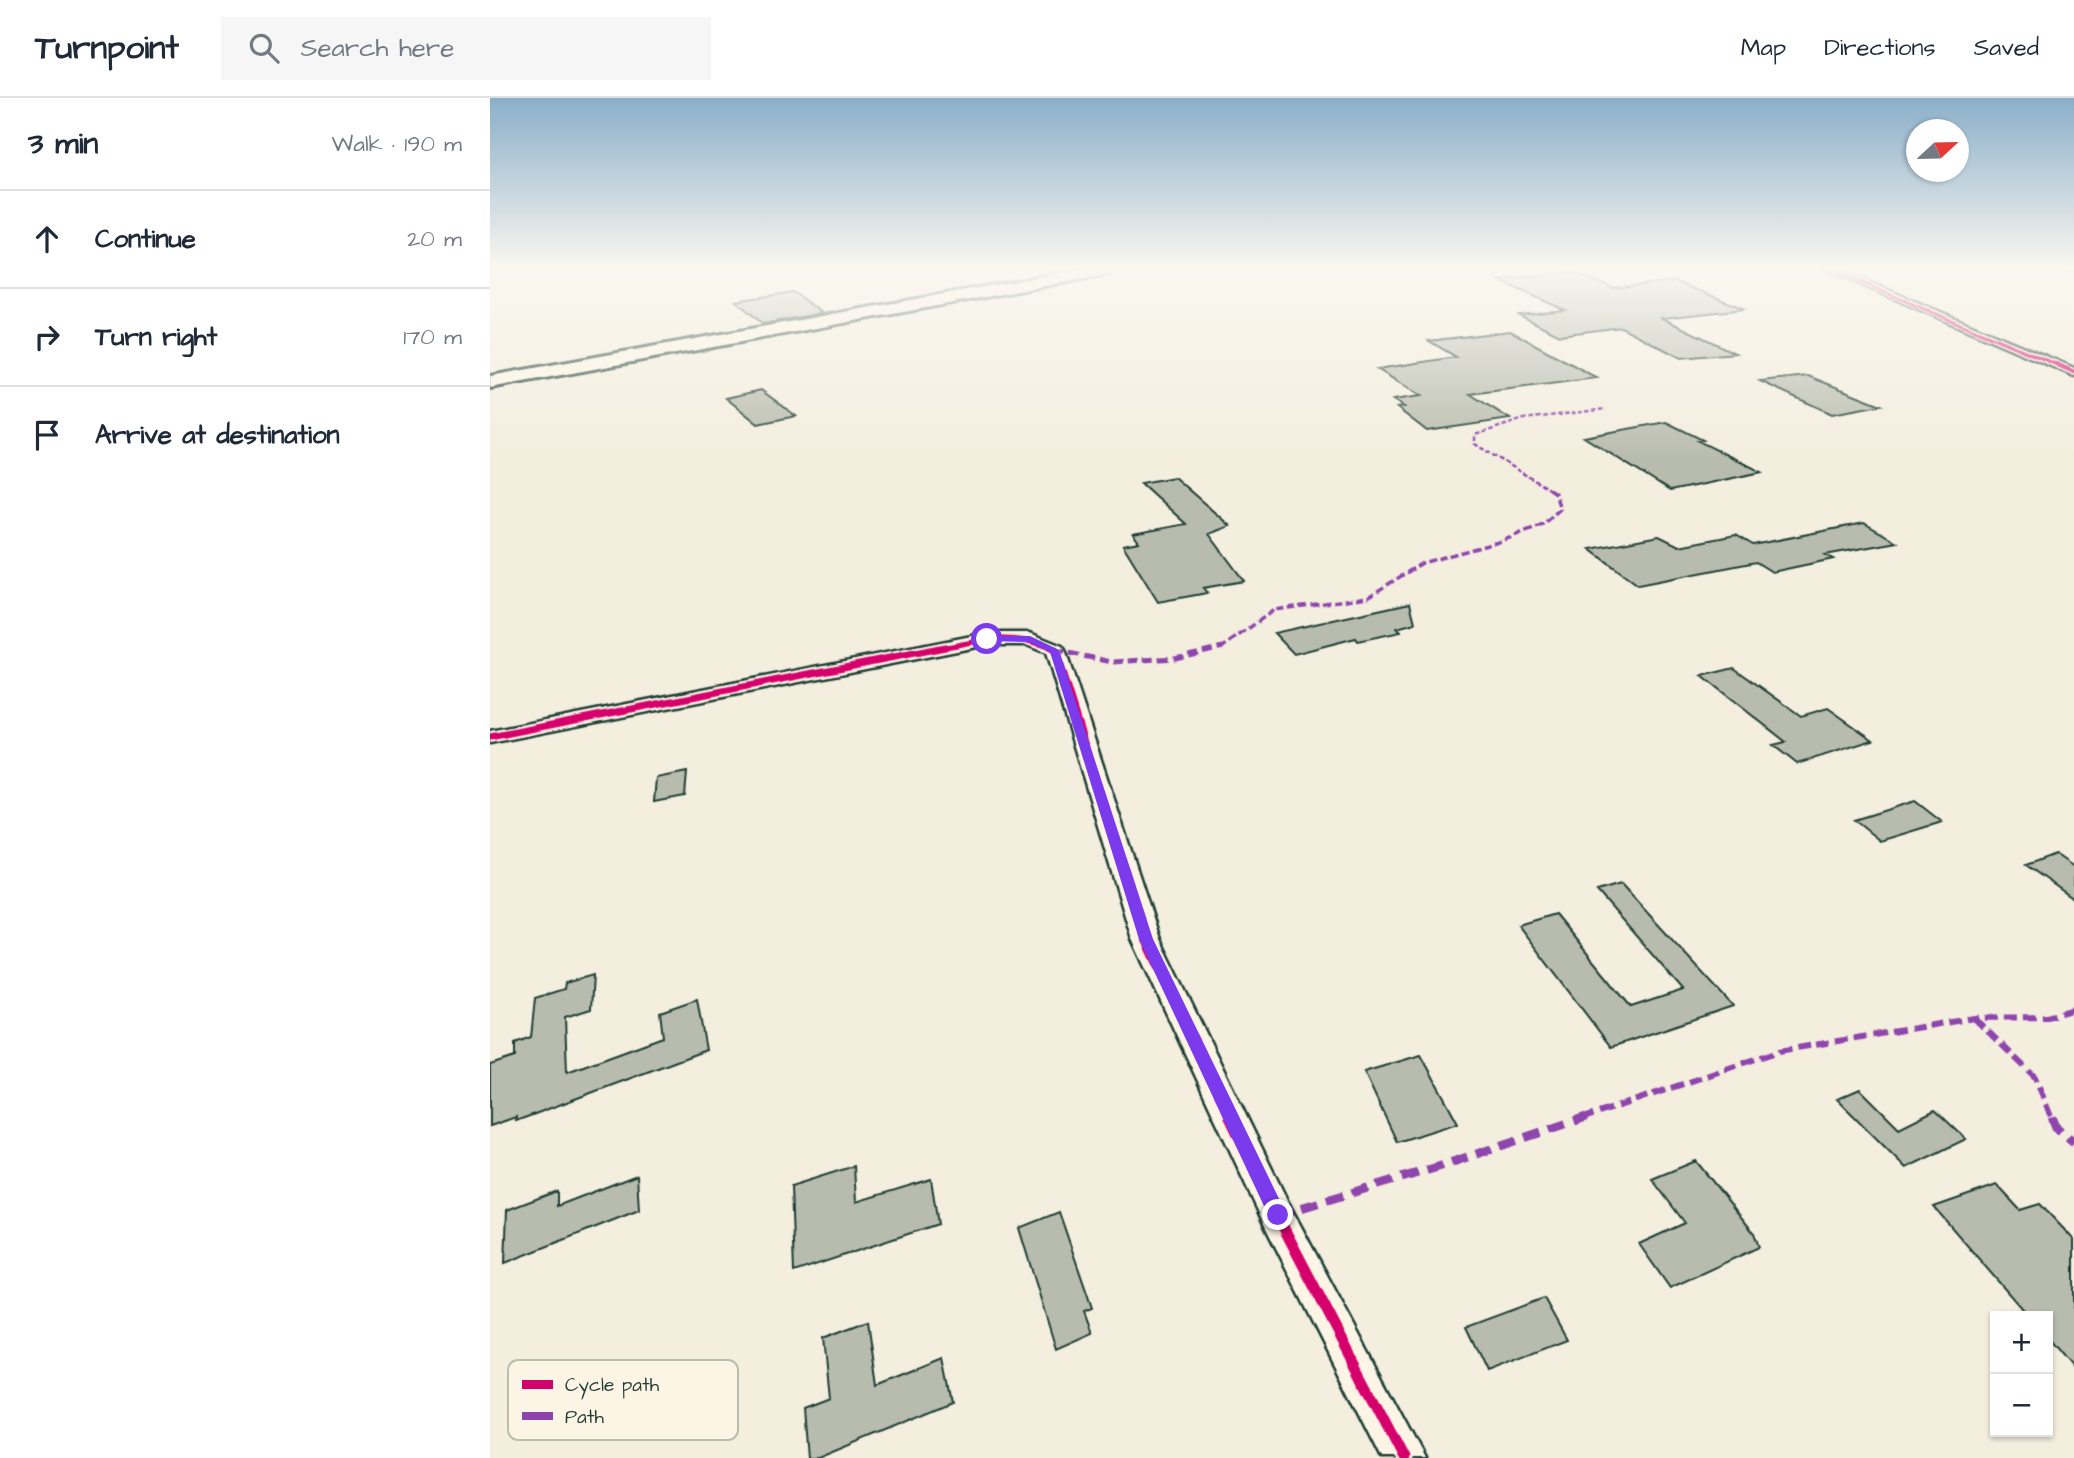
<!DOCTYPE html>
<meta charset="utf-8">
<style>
body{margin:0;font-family:"Architects Daughter",sans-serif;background:#f6f6f7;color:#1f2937}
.controls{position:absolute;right:21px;bottom:21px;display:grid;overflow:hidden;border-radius:0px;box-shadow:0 2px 5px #0004}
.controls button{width:63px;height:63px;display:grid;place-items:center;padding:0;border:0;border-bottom:2px solid #e0e1e3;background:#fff;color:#1f2937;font:35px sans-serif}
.compass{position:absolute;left:1416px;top:21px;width:63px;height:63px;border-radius:50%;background:#fff;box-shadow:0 2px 5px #0004;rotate:68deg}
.stop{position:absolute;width:21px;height:21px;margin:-16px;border:5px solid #7c3aed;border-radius:50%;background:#fff}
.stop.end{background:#7c3aed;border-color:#fff;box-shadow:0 2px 7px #0008}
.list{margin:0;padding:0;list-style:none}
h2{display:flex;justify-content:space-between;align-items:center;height:91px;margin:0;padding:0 28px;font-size:30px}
h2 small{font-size:23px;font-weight:400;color:#747a83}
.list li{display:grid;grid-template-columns:46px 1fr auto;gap:21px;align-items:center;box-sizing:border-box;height:98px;padding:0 28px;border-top:2px solid #e0e1e3}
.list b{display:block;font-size:26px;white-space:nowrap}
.list em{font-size:23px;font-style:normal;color:#747a83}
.icon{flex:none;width:38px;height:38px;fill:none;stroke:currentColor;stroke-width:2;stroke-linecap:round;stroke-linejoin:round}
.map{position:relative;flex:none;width:1584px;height:1360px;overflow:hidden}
header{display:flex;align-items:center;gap:42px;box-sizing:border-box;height:98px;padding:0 35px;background:#fff;border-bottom:2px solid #e0e1e3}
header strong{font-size:33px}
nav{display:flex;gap:38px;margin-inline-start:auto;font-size:24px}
.search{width:490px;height:63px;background:#f6f6f7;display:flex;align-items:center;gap:18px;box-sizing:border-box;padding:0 24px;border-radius:0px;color:#747a83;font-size:26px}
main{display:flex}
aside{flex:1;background:#fff}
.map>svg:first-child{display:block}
</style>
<header>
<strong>Turnpoint</strong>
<div class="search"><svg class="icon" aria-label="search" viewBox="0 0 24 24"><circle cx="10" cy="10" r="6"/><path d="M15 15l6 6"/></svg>Search here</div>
<nav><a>Map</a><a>Directions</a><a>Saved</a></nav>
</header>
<main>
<aside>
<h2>3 min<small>Walk · 190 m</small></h2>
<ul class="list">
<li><svg class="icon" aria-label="ahead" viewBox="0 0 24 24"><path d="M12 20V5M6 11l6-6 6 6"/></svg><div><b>Continue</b></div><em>20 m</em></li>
<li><svg class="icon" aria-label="right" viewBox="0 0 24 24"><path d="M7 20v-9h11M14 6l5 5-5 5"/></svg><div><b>Turn right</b></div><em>170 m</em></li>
<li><svg class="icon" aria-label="arrive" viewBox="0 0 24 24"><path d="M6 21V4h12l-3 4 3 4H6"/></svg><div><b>Arrive at destination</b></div></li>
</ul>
</aside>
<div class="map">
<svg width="1584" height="1360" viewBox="0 0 1584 1360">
<rect width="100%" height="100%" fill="#f3eede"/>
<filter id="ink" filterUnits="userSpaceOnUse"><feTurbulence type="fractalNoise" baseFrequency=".0143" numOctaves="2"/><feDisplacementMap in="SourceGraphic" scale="14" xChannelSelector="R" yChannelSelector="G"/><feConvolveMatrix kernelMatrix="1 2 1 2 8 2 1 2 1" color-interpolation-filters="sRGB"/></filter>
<g filter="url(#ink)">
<path fill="#b8bcae" stroke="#1f3d34" stroke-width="2" d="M1082,174L1123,190L1184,183L1255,211L1172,220L1245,255L1191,260L1131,229L1070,237L1029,217L1075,212L1008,182Z
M303,194L332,215L273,226L246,203Z
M1020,233L1107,280L980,296L1020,321L937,333L907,310L914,309L903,302L931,298L887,271L966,259L939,243Z
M1318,278L1391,307L1342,316L1270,283Z
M271,292L306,318L268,326L236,300Z
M1176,324L1213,342L1208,343L1272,374L1180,393L1094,339Z
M684,379L740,428L719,436L754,483L713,490L717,495L668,504L633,447L649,444L643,436L696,426L651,385Z
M1374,425L1407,444L1335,457L1343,461L1282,474L1266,464L1148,487L1100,451L1169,438L1189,448L1246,437L1263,447Z
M920,505L925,525L907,530L911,534L868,543L866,540L804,556L784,535Z
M1244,570L1311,618L1338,610L1383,642L1307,666L1283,647L1296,644L1212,578Z
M197,674L195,698L164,704L166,680Z
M1425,703L1452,724L1390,743L1364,722Z
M1565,756L1584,769V801L1536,767Z
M1131,786L1243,908L1121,949L1028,827L1065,816L1141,909L1193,892L1107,793Z
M103,877L101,911L75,919L77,974L173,939L170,914L207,901L216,952L26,1023V1019L0,1028V967L25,959V945L41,939L45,900L74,891L75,885Z
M931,957L968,1025L907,1044L874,974Z
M1370,991L1409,1030L1445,1012L1476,1041L1416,1070L1347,1001Z
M1206,1063L1264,1135L1269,1149L1180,1190L1149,1146L1195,1125L1162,1081Z
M364,1068L366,1104L441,1081L448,1126L304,1174L301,1088Z
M147,1077L149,1112L15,1165L17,1112L67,1093V1108Z
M1507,1087L1530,1112L1550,1106L1584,1142V1272L1558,1241V1218H1538L1444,1109Z
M569,1114L602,1210L594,1213L602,1235L566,1251L529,1130Z
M1054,1200L1077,1242L997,1273L976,1229Z
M378,1223L387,1287L454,1260L463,1304L328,1360H317L313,1310L339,1300L333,1240Z"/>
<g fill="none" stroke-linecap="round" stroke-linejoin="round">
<defs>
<path id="minor" d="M1335,171H1348L1584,270V278Z
M497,535H540L572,548L575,552L670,841L799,1106L935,1360H892L775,1128L642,841L556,555L537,547H497L0,645V633Z"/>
<path id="trunk" d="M593,171H627L620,176L0,290V278Z"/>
</defs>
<use href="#minor" stroke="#1f3d34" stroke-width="5"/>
<use href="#trunk" stroke="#1f3d34" stroke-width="6"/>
<use href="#minor" fill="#fcf5e5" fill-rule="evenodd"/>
<use href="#trunk" fill="#fcf5e5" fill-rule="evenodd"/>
<path stroke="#8e44ad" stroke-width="2.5" stroke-dasharray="4.5 2.5" stroke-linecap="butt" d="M1531,171L1584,174
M1060,392L985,346V337L1034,321L1116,311"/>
<path stroke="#8e44ad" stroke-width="3.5" stroke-dasharray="8 3.5" stroke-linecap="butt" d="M730,551L784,512L878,499L932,465L1012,443L1053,426L1070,411L1065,395L1057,390"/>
<path stroke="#8e44ad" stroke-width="5" stroke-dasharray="10 5" stroke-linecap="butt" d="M565,552L622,564L685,560L733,549"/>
<path stroke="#8e44ad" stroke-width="6" stroke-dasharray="13 6" stroke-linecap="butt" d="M1484,920L1545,979L1562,1021
M1091,1021L1289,953L1484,920L1557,919L1584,911"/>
<path stroke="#8e44ad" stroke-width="9" stroke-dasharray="17 9" stroke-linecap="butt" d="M1562,1019L1566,1029L1584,1044
M787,1117L948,1069L1096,1019"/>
<defs>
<path id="cycleway-far5" d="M1339,171L1570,268"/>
<path id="cycleway-far4" d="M1566,266L1584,274"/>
<path id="cycleway-far3" d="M446,551C488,543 521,533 563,551"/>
<path id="cycleway-far2" d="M559,549L565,552L629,756
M0,639L455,549"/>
<path id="cycleway-far1" d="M629,755L656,841L741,1021"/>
<path id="cycleway" d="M740,1019L787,1117L914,1360"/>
</defs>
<use href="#cycleway-far5" stroke="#fcf5e5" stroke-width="5"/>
<use href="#cycleway-far4" stroke="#fcf5e5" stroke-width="7"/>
<use href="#cycleway-far3" stroke="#fcf5e5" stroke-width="9"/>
<use href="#cycleway-far2" stroke="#fcf5e5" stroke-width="11"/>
<use href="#cycleway-far1" stroke="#fcf5e5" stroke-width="13"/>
<use href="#cycleway" stroke="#fcf5e5" stroke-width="16"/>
<use href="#cycleway-far5" stroke="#d6006c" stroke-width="3.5"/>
<use href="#cycleway-far4" stroke="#d6006c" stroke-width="4.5"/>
<use href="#cycleway-far3" stroke="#d6006c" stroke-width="5"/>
<use href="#cycleway-far2" stroke="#d6006c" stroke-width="7"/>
<use href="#cycleway-far1" stroke="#d6006c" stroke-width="9"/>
<use href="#cycleway" stroke="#d6006c" stroke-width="11"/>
</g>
</g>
<linearGradient id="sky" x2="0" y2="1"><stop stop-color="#8bafc9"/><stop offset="0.47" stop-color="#faf7f0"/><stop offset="1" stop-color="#faf7f0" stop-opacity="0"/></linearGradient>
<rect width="1584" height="362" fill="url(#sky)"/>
<path fill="#7c3aed" d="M497,538H540L569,552L663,841L794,1111L796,1117L794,1123L788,1125L781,1123L649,841L560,554L539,544L494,543L492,541Z"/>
<rect x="18" y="1262" width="230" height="80" rx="10" fill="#fcf5e5" stroke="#babeb0" stroke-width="2"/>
<rect x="32" y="1282" width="31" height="9" fill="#d6006c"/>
<rect x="32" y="1314" width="31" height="8" fill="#8e44ad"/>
<g font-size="19" fill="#1f3d34">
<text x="75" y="1293">Cycle path</text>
<text x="75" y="1325">Path</text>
</g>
</svg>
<div class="controls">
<button>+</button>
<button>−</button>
</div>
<svg class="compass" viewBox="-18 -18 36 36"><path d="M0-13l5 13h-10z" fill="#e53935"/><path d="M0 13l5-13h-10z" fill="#747a83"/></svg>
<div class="stop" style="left:497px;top:541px"></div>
<div class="stop end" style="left:788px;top:1117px"></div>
</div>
</main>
